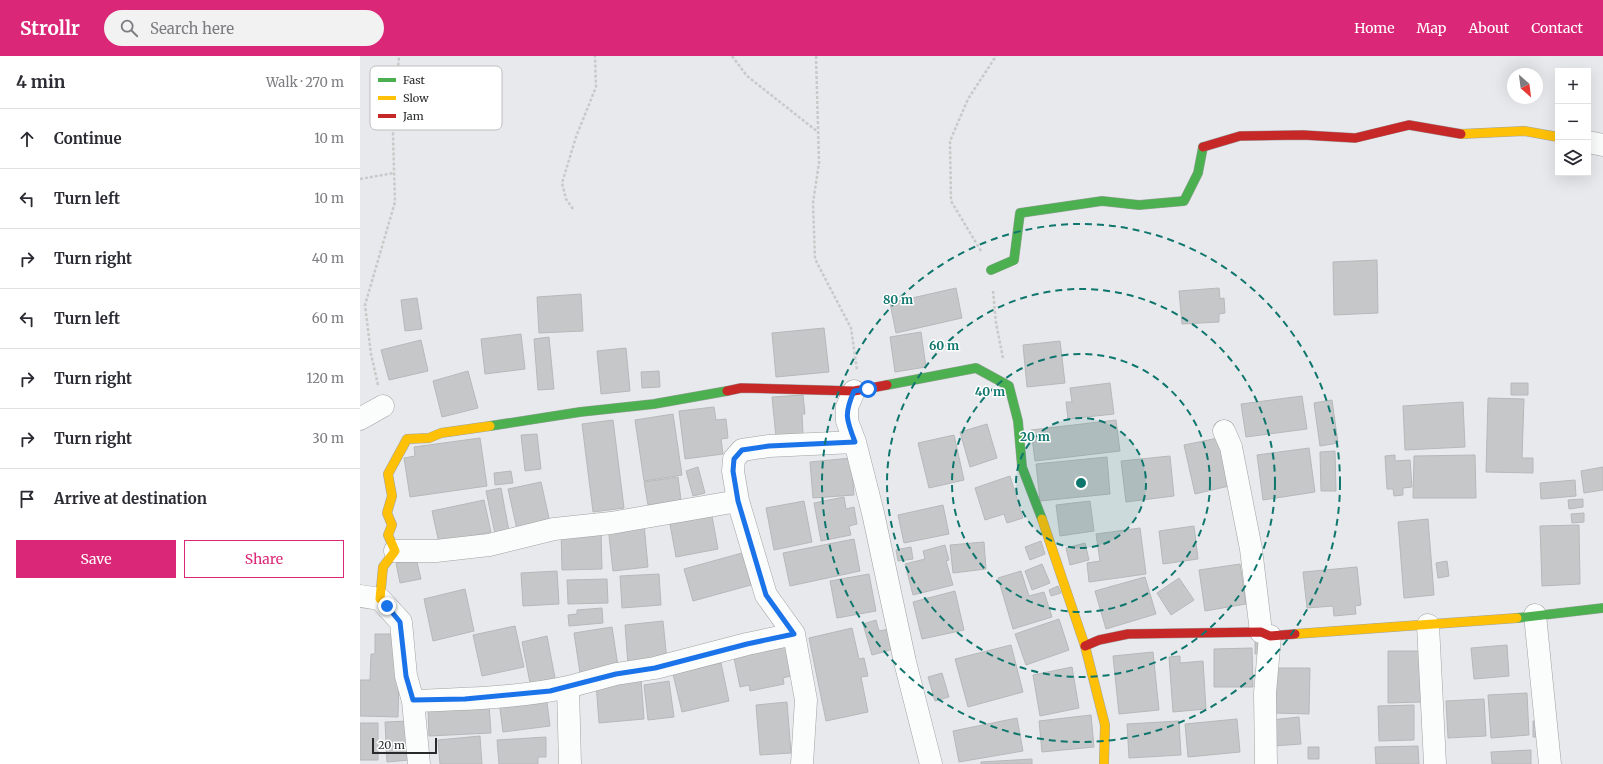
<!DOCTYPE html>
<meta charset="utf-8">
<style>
body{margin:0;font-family:Merriweather,serif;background:#f2f2f3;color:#2b2b33}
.controls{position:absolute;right:12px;top:12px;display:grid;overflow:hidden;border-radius:0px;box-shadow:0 4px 16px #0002}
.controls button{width:36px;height:36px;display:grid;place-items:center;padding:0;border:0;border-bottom:1px solid #e1e1e2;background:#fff;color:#2b2b33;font:20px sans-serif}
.compass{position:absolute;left:1147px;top:12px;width:36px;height:36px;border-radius:50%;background:#fff;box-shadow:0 4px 16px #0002;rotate:152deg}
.scale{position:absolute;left:12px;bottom:10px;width:65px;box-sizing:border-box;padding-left:4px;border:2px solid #292a2b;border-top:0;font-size:11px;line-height:14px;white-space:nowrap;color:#292a2b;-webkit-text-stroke:3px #fff;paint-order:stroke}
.stop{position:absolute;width:12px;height:12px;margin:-9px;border:3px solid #1a73e8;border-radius:50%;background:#fff}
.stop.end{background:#1a73e8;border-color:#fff;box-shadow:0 1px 4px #0008}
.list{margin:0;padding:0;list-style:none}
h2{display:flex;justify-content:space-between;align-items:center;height:52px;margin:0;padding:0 16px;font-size:17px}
h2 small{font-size:13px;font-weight:400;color:#7c7c81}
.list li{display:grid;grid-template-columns:26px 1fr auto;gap:12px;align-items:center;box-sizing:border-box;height:60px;padding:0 16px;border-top:1px solid #e1e1e2}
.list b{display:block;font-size:15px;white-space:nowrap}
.list em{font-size:13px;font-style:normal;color:#7c7c81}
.actions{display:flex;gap:8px;padding:12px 16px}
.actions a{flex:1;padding:9px 0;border:1px solid #db2777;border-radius:0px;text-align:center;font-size:14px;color:#db2777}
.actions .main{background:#db2777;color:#fff}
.icon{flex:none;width:22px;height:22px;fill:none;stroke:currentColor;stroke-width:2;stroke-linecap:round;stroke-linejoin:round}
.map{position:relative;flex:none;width:1243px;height:708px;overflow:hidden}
header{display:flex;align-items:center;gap:24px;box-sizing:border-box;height:56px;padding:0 20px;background:#db2777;color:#fff}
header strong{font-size:19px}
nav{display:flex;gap:22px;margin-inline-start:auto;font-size:14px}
.search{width:280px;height:36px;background:#f2f2f3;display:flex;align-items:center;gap:10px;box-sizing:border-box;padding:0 14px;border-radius:22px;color:#7c7c81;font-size:15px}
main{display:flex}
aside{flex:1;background:#fff}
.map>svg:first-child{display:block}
</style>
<header>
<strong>Strollr</strong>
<div class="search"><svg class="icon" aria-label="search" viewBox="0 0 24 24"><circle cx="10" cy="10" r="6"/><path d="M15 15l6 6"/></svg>Search here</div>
<nav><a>Home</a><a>Map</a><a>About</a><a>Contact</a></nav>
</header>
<main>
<aside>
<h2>4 min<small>Walk · 270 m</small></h2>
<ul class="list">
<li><svg class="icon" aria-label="ahead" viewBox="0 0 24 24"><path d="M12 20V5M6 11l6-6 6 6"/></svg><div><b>Continue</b></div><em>10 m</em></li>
<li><svg class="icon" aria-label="left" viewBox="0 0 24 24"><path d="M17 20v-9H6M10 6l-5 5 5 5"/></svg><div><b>Turn left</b></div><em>10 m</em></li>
<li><svg class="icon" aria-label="right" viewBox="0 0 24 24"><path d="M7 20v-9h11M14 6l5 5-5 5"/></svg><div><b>Turn right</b></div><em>40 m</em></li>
<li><svg class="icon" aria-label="left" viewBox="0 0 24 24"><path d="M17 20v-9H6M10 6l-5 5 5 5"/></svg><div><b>Turn left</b></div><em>60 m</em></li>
<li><svg class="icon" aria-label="right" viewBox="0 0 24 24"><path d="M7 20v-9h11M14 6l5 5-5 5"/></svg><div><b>Turn right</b></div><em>120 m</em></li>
<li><svg class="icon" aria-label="right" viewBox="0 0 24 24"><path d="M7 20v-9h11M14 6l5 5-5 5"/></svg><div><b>Turn right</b></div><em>30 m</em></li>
<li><svg class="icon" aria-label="arrive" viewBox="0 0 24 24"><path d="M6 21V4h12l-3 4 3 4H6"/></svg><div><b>Arrive at destination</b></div></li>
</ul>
<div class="actions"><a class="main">Save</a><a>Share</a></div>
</aside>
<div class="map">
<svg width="1243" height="708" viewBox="0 0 1243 708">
<rect width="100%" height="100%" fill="#e7e9ec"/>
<path fill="#c5c7c9" stroke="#b6b8b9" d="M1017,204L1018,257L974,259L973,206Z
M596,232L602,262L536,277L530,247Z
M859,232L860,243L864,242L865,257L859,258V266L822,268L819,235Z
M221,238L223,275L179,277L177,241Z
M57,242L62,273L45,275L41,244Z
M464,272L469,316L416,321L412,277Z
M561,276L566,311L535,316L530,281Z
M161,278L165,313L125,318L121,283Z
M189,281L194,333L178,334L174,283Z
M61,284L68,315L29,324L21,294Z
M700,285L705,327L667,331L663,289Z
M266,292L270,335L241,338L237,295Z
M108,315L118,352L82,361L73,325Z
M299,315L300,331L282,332L281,316Z
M750,327L754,358L708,363L706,346H712L710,332Z
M1151,327H1168V339H1151Z
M443,339L445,358H442L443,378L416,381L412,341Z
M942,340L947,373L886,381L881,348Z
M1128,342L1164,343L1162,402H1173V417L1126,416Z
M972,344L978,387L960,390L954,347Z
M1103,346L1105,391L1045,394L1043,350Z
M354,351L356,364L366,363L368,382L361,383L363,398L325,403L319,355Z
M313,358L322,419L284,425L275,364Z
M253,364L264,452L233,456L222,368Z
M756,364L760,395L675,405L671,374Z
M627,368L637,402L610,411L600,376Z
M177,378L181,413L165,415L161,379Z
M594,379L604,424L569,432L558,387Z
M120,382L127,430L50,441L44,402L55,400L54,391Z
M858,382L869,430L835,438L824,389Z
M949,392L955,436L903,444L897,399Z
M975,395L976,435H961L960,396Z
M1035,399V405L1050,404L1052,431L1043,432V439L1034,440L1033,433H1027L1025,400Z
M1115,399L1116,442H1053L1054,400Z
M810,400L814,440L766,446L761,405Z
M747,401L750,438L680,445L676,408Z
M491,402L494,439L453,442L450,406Z
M338,411L345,437L333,440L326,415Z
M1243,411V434L1224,437L1221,415Z
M151,415L153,427L135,429L134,417Z
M650,420L663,462L647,467L644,458L625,464L615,432Z
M318,421L321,444L288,449L284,426Z
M1215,424L1216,440L1181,443L1180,427Z
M181,426L191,471L158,478L148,433Z
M141,432L149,475L135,478L126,435Z
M484,441L486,453L494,451L497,468L489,470L491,479L461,485L454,447Z
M1223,443V451L1209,453L1208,444Z
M124,444L131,476L79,487L72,455Z
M444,445L452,486L414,494L406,452Z
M730,445L734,475L700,480L696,449Z
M583,449L589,478L544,487L538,459Z
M1224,457V466L1212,467L1211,458Z
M352,460L358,493L316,501L310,468Z
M1068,463L1074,539L1044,542L1038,466Z
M284,468L288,511L253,515L248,471Z
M1219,469L1220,528L1182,530L1180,470Z
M834,470L838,503L803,508L799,475Z
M780,472L786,518L729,526L727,507L740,505L736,478Z
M241,474L242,513L202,514L201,475Z
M494,483L500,515L430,530L423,497Z
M681,485L685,498L670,504L665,491Z
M624,486L626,513L593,517L590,489Z
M725,487L729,504L710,509L706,492Z
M585,489L589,504L586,505L593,529L553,539L545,508L565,503L563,495Z
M551,491L553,503L538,505L536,494Z
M382,497L391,529L333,545L324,513Z
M56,502L61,523L40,527L36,507Z
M1087,505L1089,520L1078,522L1076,507Z
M682,508L690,527L672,534L665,515Z
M880,508L886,548L845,555L839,514Z
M997,511L1001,549L995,550L996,558L974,560L973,550L947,552L943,516Z
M197,515L199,548L163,550L161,517Z
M661,515L669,540L684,536L692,561L653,573L638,522Z
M299,518L301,549L262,552L260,520Z
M509,518L516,555L477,562L470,525Z
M785,521L796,558L746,573L735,535Z
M819,522L834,544L811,559L797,537Z
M247,523L248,547L208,548L207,524Z
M698,530L701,537L691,540L689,534Z
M105,533L114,575L73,585L64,543Z
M595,535L604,574L562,583L553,546Z
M242,552L243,567L209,570L208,559L217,558V554Z
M699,563L709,594L666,609L655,578Z
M516,564L519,575L529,573L534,593L512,599L503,568Z
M303,565L307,605L268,609L265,569Z
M155,570L164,611L122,620L113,579Z
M252,571L258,610L220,617L214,577Z
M492,572L499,603L504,602L508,620L501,621L508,656L466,665L449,582Z
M15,578H40L38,661L0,660V624H10L11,598H15Z
M187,580L196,627L171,632L162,586Z
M906,583V597L895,598V584Z
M651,589L663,636L608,651L595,603Z
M1147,589L1149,620L1114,623L1111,592Z
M429,590L434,619L423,622L424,628L390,635L389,629L380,631L374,602Z
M892,592L893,631H854V593Z
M1028,595H1062V646L1028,647Z
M793,596L799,654L759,658L753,600Z
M820,600V607L843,605L846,653L813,656L809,601Z
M361,607L369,645L322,656L313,618Z
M712,611L719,652L680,660L673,619Z
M915,612H950L949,658L914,657Z
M582,617L589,641L575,645L568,621Z
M281,623L284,663L239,667L236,627Z
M309,625L314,661L288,664L284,629Z
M1167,637L1169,679L1131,682L1128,639Z
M186,639L190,670L143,676L139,645Z
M1124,643L1126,680L1088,682L1086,645Z
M427,646L431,697L400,699L396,649Z
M129,648L131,677L69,680L68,651Z
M1054,649V684L1019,685L1018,650Z
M731,659L734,691L682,696L679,665Z
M939,661L941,688L913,690L911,664Z
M657,662L663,695L599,706L593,675Z
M877,663L880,696L828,701L825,668Z
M49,665L50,704L27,706L25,666Z
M819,665L821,699L769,702L767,668Z
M1173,665H1180L1181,681H1173Z
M0,667H18V704H0Z
M120,680L122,708H80L78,684Z
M186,681V701H178V708H139L137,684Z
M1058,690L1059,708H1016L1015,691Z
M948,691H959V703H948Z
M1171,694V708H1132L1131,696Z
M672,703V708H621V706Z"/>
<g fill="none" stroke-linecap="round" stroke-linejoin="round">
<defs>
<path id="street" d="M1228,86L1243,89
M494,335L487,351V365L495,386L513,457L545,606L571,708
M0,363L23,350
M864,375L871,391L891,493L901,576
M35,495H76L129,489L194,473L251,467L378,445
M0,540L20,543L41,566L46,620L53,645L59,708
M1175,559L1190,708
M1068,569L1075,708
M208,631L256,618L295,612L387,588L434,578
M53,645C104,643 158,642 208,631L210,708
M442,708L446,644L434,578L406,539L378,445L373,415L374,403L382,394L409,390L495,386
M906,708L905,637L910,580"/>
<path id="fast" d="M631,214L654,204L660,157L742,145L779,149L824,145L838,117L843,91
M527,329L616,312L649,330L658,365L662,411L682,463
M130,370L220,356L294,348L367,335
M1157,562L1243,552"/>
<path id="slow" d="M1101,78L1164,75L1198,81
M682,463L725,590L745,669L744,708
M20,543L23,511L35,495L28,479L32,469L27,457L32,440L28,418L47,383L69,382L81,377L130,370
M935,578L1157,562"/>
<path id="jam" d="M843,91L880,80L943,79L995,82L1049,69L1101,78
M367,335L381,332L494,335L527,329
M725,590L739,584L768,578L901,576L910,580L935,578"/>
</defs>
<use href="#street" stroke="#a0a2a3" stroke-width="23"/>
<use href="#fast" stroke="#a0a2a3" stroke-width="10"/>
<use href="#slow" stroke="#a0a2a3" stroke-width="10"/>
<use href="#jam" stroke="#a0a2a3" stroke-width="10"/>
<path stroke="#c9c9c9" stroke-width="2.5" stroke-dasharray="3 2" stroke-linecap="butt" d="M372,0L387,20L458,76
M456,0L459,107L453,147L455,203L491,272L497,314
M0,123L34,117
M213,153L206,143L202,127L216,81L236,31L235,0
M621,195L591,145L590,85L608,43L636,0
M633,235L636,267L643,302
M18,329L11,298L5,249L35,146L33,79L39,0"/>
<use href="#street" stroke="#fbfcfc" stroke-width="22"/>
<use href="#fast" stroke="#4caf50" stroke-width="9"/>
<use href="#slow" stroke="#ffc107" stroke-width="9"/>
<use href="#jam" stroke="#c62828" stroke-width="9"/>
</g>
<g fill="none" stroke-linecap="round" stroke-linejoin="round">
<path stroke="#1a73e8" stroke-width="5" d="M27,550L40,566L46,620L53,644L105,643L190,635L256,618L295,612L387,588L434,578L406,539L378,445L373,415L374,403L382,394L409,390L495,386C486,363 484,358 494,335L508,333"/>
</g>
<circle cx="721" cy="427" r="65" fill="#0f766e" fill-opacity=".12"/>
<g fill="none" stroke="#0f766e" stroke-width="2" stroke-dasharray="7 5">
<circle cx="721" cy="427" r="65"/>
<circle cx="721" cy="427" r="129"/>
<circle cx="721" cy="427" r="194"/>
<circle cx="721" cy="427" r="259"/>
</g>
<rect x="10" y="10" width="132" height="64" rx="6" fill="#fff" stroke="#bfbfbf" stroke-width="1"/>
<rect x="18" y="22" width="18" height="4" fill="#4caf50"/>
<rect x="18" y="40" width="18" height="4" fill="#ffc107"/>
<rect x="18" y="58" width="18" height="4" fill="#c62828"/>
<g font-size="11" fill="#292a2b">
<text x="43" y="28">Fast</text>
<text x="43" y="46">Slow</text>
<text x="43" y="64">Jam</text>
</g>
<circle cx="721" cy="427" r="6" fill="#0f766e" stroke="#fff" stroke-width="2"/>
<g font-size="12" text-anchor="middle" font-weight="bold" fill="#0f766e" stroke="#fff" stroke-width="3" stroke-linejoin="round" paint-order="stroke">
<text x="538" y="248">80 m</text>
<text x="584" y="294">60 m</text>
<text x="630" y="340">40 m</text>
<text x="675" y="385">20 m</text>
</g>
</svg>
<div class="controls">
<button>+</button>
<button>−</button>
<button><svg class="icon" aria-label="layers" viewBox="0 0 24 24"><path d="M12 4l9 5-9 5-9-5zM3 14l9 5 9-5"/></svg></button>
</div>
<svg class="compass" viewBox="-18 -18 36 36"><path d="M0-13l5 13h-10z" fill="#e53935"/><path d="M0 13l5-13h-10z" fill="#7c7c81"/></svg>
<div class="scale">20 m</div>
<div class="stop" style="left:508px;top:333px"></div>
<div class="stop end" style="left:27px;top:550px"></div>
</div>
</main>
